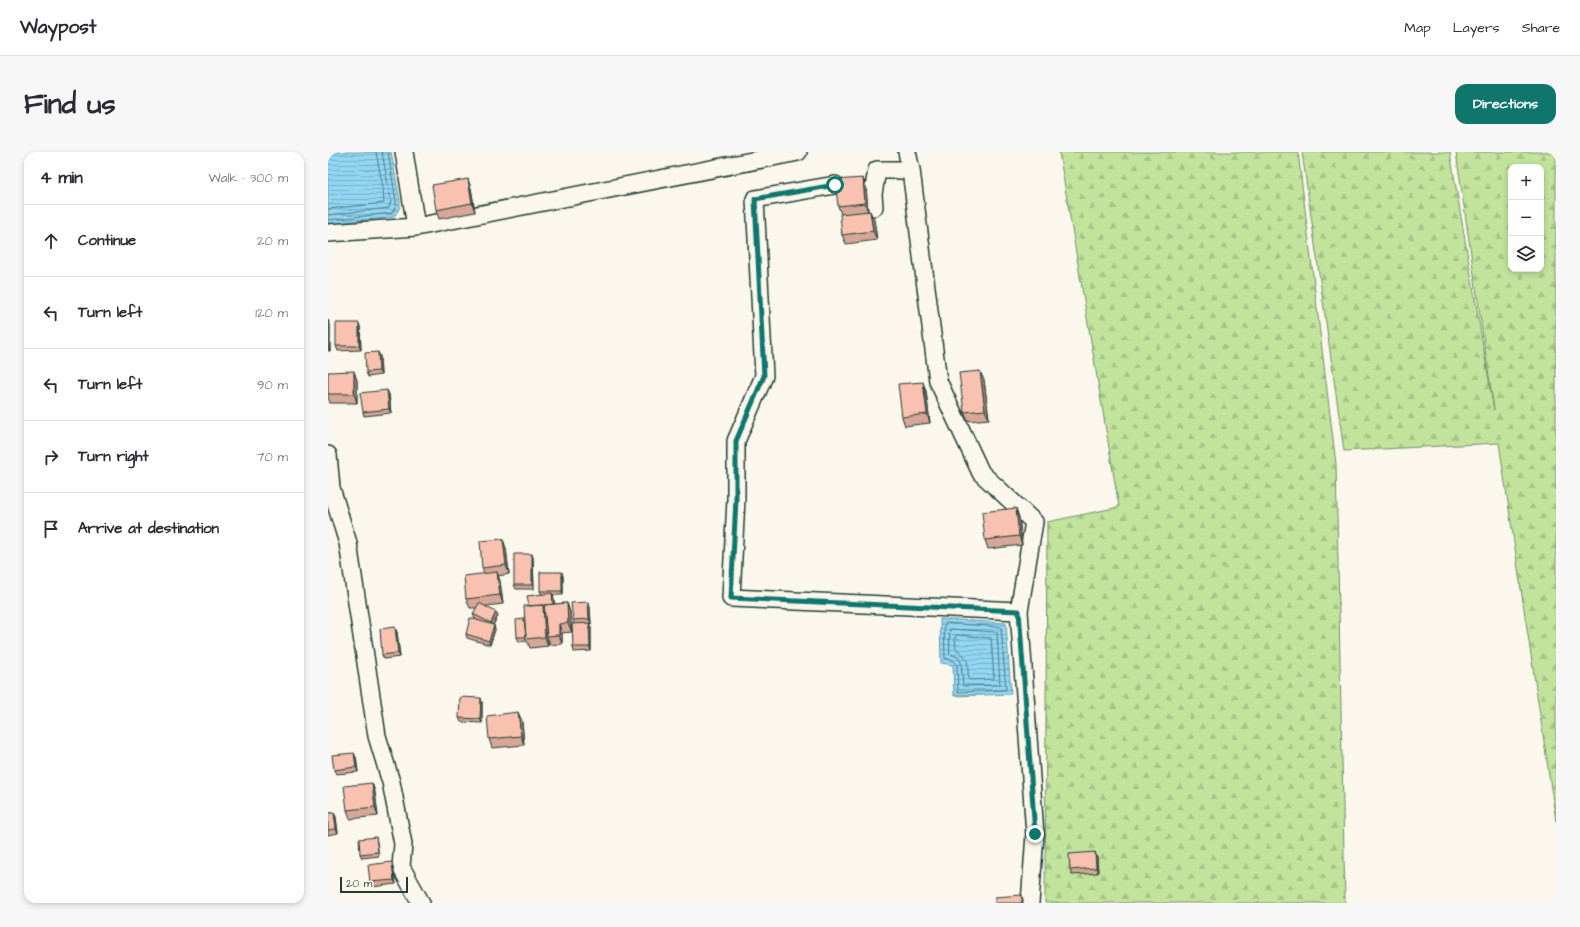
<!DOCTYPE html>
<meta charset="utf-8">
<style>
body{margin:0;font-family:"Architects Daughter",sans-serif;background:#f7f7f7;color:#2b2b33}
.controls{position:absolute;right:12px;top:12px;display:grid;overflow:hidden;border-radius:8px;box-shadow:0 2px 6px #0003}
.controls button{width:36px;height:36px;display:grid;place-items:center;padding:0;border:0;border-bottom:1px solid #e1e1e2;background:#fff;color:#2b2b33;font:20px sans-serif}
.scale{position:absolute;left:12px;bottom:10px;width:68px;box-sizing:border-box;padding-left:4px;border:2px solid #1f3d34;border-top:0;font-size:11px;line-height:14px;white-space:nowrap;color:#1f3d34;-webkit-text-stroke:3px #fbf7ec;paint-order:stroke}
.stop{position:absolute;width:12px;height:12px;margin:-9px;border:3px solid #0f766e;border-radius:50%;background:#fff}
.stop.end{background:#0f766e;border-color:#fff;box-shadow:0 1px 4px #0008}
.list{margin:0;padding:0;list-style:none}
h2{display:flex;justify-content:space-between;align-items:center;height:52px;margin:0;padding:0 16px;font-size:17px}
h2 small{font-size:13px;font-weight:400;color:#7c7c81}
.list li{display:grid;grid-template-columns:26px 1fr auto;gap:12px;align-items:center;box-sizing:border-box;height:72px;padding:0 16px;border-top:1px solid #e1e1e2}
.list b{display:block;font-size:15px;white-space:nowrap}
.list em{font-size:13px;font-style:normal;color:#7c7c81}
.icon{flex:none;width:22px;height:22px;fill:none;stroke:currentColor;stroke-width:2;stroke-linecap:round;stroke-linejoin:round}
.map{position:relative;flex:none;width:1228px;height:751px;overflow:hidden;border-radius:12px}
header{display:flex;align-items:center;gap:24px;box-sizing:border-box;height:56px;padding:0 20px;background:#fff;border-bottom:1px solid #e1e1e2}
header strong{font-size:19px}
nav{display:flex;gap:22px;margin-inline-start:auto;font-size:14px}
.intro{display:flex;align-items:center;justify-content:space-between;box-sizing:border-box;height:96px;padding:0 24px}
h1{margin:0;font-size:28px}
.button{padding:10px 18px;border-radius:12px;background:#0f766e;color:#fff;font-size:14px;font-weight:700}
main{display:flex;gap:24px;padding:0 24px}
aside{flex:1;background:#fff;border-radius:12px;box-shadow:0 2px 6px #0003}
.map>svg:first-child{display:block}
</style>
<header>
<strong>Waypost</strong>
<nav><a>Map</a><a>Layers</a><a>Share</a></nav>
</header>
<div class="intro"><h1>Find us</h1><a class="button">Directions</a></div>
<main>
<aside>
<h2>4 min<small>Walk · 300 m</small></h2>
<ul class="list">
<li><svg class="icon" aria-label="ahead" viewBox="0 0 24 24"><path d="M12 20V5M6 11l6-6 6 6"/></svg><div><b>Continue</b></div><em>20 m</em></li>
<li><svg class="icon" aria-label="left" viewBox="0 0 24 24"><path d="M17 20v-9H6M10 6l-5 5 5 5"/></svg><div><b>Turn left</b></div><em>120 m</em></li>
<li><svg class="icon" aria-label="left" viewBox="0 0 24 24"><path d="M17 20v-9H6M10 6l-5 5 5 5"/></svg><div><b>Turn left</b></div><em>90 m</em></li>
<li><svg class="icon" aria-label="right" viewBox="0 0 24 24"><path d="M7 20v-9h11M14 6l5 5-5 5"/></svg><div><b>Turn right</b></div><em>70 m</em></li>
<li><svg class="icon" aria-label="arrive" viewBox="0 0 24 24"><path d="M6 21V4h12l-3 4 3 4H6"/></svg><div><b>Arrive at destination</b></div></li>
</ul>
</aside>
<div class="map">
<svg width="1228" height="751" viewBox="0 0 1228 751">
<defs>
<pattern id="forest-firs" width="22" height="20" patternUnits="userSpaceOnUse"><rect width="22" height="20" fill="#c1e39c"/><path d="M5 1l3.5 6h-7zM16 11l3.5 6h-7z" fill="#a5c487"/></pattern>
<pattern id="water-rules" width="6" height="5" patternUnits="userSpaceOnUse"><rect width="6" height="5" fill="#92d6f4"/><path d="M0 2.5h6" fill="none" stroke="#77afc6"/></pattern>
</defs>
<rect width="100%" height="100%" fill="#fbf7ec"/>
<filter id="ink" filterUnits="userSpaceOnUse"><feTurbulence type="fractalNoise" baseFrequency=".025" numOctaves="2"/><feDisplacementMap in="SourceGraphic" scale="8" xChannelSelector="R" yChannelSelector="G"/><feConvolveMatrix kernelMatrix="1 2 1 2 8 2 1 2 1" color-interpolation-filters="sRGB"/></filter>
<g filter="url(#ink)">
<path fill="url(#forest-firs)" stroke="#709068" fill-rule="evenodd" d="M731,0H970L1008,312L1017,751H717L719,370L791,355Z
M974,0H1122L1166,258L1128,0H1228V669L1171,291L1016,299ZM1183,15H1213V117H1183Z"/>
<path fill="url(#water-rules)" stroke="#6499a7" d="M0,0H63L72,49V55L66,65L0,72Z
M612,467L678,471L683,542L626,544L625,513L613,511Z"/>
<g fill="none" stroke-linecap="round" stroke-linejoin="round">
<path stroke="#4d7a81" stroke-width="1" d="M0,57L56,51L55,36L48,0
M0,63L61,56L63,49L54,0
M0,68L64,61L68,54V49L60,0
M618,471L673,475L678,538L630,540L629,512L626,509L617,506L616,473Z
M622,477L669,480L672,533L635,534L633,510L630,505L622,502Z
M630,483L663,486L666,527L641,528C638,510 644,509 628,497L627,485Z"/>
<defs>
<path id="street" d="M76,0L88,75
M583,18L610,229L653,321L706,370L691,459L707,682L702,751
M507,33L427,47L436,224L408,289V347L403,446L691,459
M546,55L545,42L549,18H583L579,0
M0,81L88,75L470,0
M0,303L3,336L20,391L49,584L63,630L75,692L73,715L93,751"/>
</defs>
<use href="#street" stroke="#1f3d34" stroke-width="20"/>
<use href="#street" stroke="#fbf7ec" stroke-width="17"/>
</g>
<path fill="#d6a696" stroke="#1f3d34" d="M535,26L538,35L540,59L546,68L549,88L518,92L514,83L513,62L510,54Z
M143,36L147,60L111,67L108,58Z
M0,168L2,173V199H0Z
M31,171L32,175L33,198L10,199L8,194Z
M52,204L53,223L40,225L38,220Z
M0,220L29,228V251H2L0,245Z
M656,228L661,267L640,269L636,260Z
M598,239L602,271L577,274L574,265Z
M61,242L63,261L36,264L35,260Z
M691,365L694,393L660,397L657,388Z
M178,396L181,422L170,424L172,429L175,452L158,454L170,464L165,473L167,478L162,493L139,486L138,482L151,469L147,467L145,462L149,456H142L138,447L156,422L154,416Z
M204,402L205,406L206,437H188L186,433Z
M234,420L235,425V443H225L226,452L239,451L242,460L244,480L234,481V492L222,493L220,487V494L202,496L199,489L191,490L189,485L197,469L201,454L214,443L212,439Z
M262,455L263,472H261L263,476V499L246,500L245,495L246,472L245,468Z
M69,480L72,505L56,507L54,503Z
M154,550V571L133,570L131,566Z
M194,569L196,593L164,596L161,587Z
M28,605L30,620L8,622L6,618Z
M44,631L47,640L50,664L22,667L19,658Z
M0,661H6L8,665L10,681L0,683Z
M48,685L49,690L51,704L34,706L32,702Z
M769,705L770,721L744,723L742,718Z
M65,715L68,732L44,735L42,730Z"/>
<path fill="#ae877a" stroke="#1f3d34" d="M535,26L538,35L540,60L537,51Z
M140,27L143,36L147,60L144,51Z
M542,59L546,68L549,88L545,79Z
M0,168L2,173V199L0,194Z
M31,171L32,175L33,198L31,194Z
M50,200L52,204L53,223L51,219Z
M26,219L29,228V251L26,242Z
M652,219L656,228L661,267L657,258Z
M595,230L598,239L602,271L599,262Z
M59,238L61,242L63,261L61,257Z
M688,356L691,365L694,393L691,384Z
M175,387L178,396L181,422L178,413Z
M204,402L205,406L206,437L204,433Z
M169,420L172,429L175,452L172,443Z
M234,420L235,425V443L234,439Z
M224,441L226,446L227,457L225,453Z
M260,450L262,455L263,472L261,467Z
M239,451L242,460L244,480L240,471Z
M215,453L218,462L219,484L220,487V494L217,485Z
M168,460L170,464L164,475L163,471Z
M261,471L263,476V499L262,495Z
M231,472L234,481V492L231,483Z
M166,473L167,478L162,493L161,489Z
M67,475L69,480L72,505L70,501Z
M153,546L154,550V571L152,567Z
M190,560L194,569L196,593L193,584Z
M26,601L28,605L30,620L28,615Z
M44,631L47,640L50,664L47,655Z
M6,661L8,665L10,681L8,677Z
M767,700L769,705L770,721L768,716Z
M64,710L65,715L68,732L66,728Z
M694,743L695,748V751H694Z"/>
<path fill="#f9c1af" stroke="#1f3d34" d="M535,26L537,51L510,54L507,28Z
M140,27L144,51L108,58L104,33Z
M542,59L545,79L514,83L512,62Z
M8,171H31V194H8Z
M50,200L51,219L38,220L37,201Z
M26,219V242H0V220Z
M652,219L657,258L636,260L631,221Z
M595,230L599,262L574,265L570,232Z
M59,238L61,257L35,260L32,241Z
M688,356L691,384L657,388L654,360Z
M175,387L178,413L154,416L152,389Z
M186,402H204V433H186Z
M169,420L172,443L138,447L136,424Z
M212,420H234V439H212Z
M224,441L225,452L216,453L217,454H215V453L201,454L199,444Z
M260,450L261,467L245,468L243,451Z
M151,451L168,460L163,471L145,462Z
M239,451L240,471L231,472V483L219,484L216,453Z
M215,453L217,485L198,487L196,454Z
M142,466L166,473L161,489L138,482Z
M196,467L198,485H189L188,468Z
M261,471L262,495H245L244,472Z
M67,475L70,501L54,503L52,477Z
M132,545L153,546L152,567L131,566Z
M190,560L193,584L161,587L159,564Z
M26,601L28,615L6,618L4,603Z
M44,631L47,655L19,658L16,634Z
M0,661H6L8,677L0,678Z
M48,685L50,700L32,702L31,687Z
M767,700L768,716L742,718L741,702Z
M64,710L66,728L42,730L40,713Z
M694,743V751H667V745Z"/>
</g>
<g fill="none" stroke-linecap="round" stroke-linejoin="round" filter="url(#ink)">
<path stroke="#0f766e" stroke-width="5" d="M507,33L427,47L436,224L408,289V347L403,446L691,459L707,682"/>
</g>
</svg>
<div class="controls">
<button>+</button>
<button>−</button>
<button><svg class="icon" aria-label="layers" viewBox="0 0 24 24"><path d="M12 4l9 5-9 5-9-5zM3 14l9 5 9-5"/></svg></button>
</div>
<div class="scale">20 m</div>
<div class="stop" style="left:507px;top:33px"></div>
<div class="stop end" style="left:707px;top:682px"></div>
</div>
</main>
